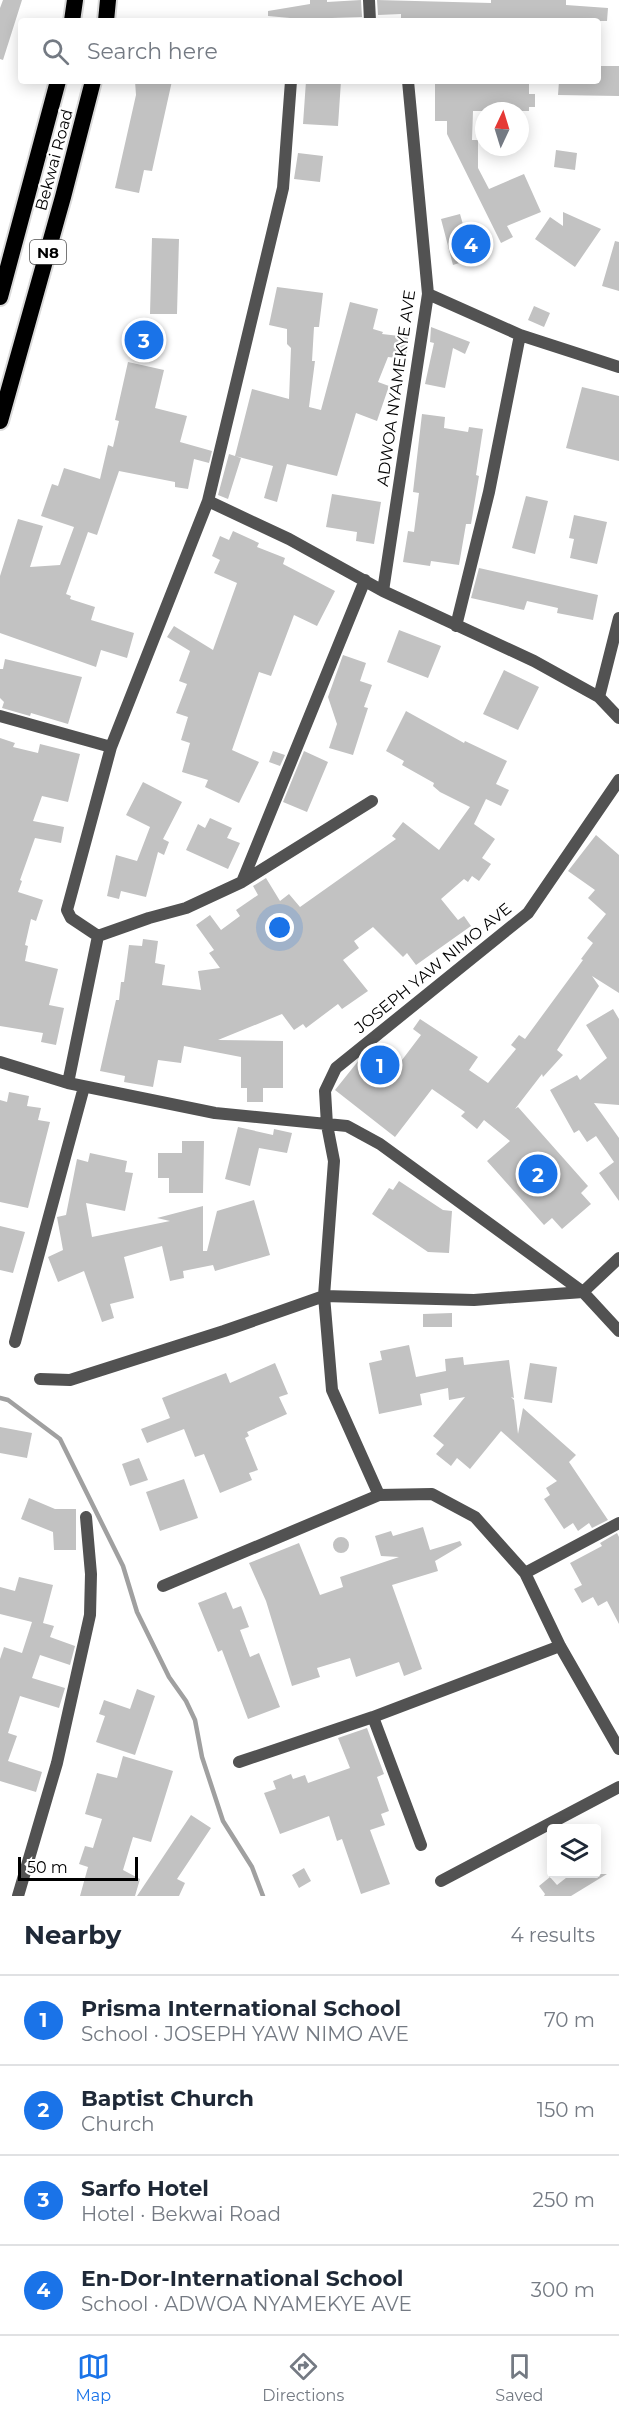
<!DOCTYPE html>
<meta charset="utf-8">
<style>
body{margin:0;font-family:Montserrat,sans-serif;background:#f2f2f3;color:#1f2937}
.controls{position:absolute;right:18px;bottom:18px;display:grid;overflow:hidden;border-radius:6px;box-shadow:0 3px 15px #0003}
.controls button{width:54px;height:54px;display:grid;place-items:center;padding:0;border:0;border-bottom:2px solid #e0e1e3;background:#fff;color:#1f2937;font:30px sans-serif}
.compass{position:absolute;left:475px;top:102px;width:54px;height:54px;border-radius:50%;background:#fff;box-shadow:0 3px 15px #0003;rotate:4deg}
.scale{position:absolute;left:18px;bottom:15px;width:120px;box-sizing:border-box;padding-left:6px;border:3px solid #000;border-top:0;font-size:16px;line-height:21px;white-space:nowrap;color:#000;-webkit-text-stroke:4px #fff;paint-order:stroke}
.you{position:absolute;left:280px;top:928px;width:21px;height:21px;margin:-15px;border:4px solid #fff;border-radius:50%;background:#1a73e8;box-shadow:0 0 0 9px #1a73e833}
.badge{display:grid;place-items:center;width:39px;height:39px;border-radius:50%;background:#1a73e8;color:#fff;font-size:20px;font-weight:700}
.pin{position:absolute;translate:-50% -50%;border:3px solid #fff;box-shadow:0 2px 6px #0006}
.list{margin:0;padding:0;list-style:none}
h2{display:flex;justify-content:space-between;align-items:center;height:78px;margin:0;padding:0 24px;font-size:26px}
h2 small{font-size:20px;font-weight:400;color:#747a83}
.list li{display:grid;grid-template-columns:39px 1fr auto;gap:18px;align-items:center;box-sizing:border-box;height:90px;padding:0 24px;border-top:2px solid #e0e1e3}
.list b{display:block;font-size:22px;white-space:nowrap}
.list p{margin:0;font-size:20px;white-space:nowrap;color:#747a83}
.list em{font-size:20px;font-style:normal;color:#747a83}
.icon{flex:none;width:33px;height:33px;fill:none;stroke:currentColor;stroke-width:2;stroke-linecap:round;stroke-linejoin:round}
.map{position:relative;flex:none;width:619px;height:1896px;overflow:hidden}
.search{position:absolute;background:#fff;box-shadow:0 3px 15px #0003;left:18px;right:18px;top:18px;height:66px;display:flex;align-items:center;gap:15px;box-sizing:border-box;padding:0 21px;border-radius:6px;color:#747a83;font-size:22px}
.sheet{height:438px;background:#fff}
nav{display:flex;justify-content:space-around;align-items:center;box-sizing:border-box;height:84px;border-top:2px solid #e0e1e3;background:#fff;font-size:16px;color:#747a83}
nav a{display:grid;justify-items:center;gap:3px}
nav .on{color:#1a73e8}
.map>svg:first-child{display:block}
</style>
<div class="map">
<svg width="619" height="1896" viewBox="0 0 619 1896">
<rect width="100%" height="100%" fill="#fff"/>
<g fill="none" stroke-linecap="round" stroke-linejoin="round">
<path stroke="#a0a0a0" stroke-width="4.5" d="M0,1398L8,1400L60,1439L123,1566L137,1612L169,1677L186,1701L195,1720L202,1757L223,1821L252,1867L263,1896"/>
</g>
<path fill="#c2c2c2" d="M3,0H22L3,60L0,59V8Z
M310,0H327V2L361,0L362,17L301,19L268,16V11L310,4Z
M377,0L491,3V0H566V5L608,8L607,21H401V14L378,15Z
M598,66H619V96L558,95L559,81H598Z
M135,81H172L152,171L144,170L139,193L115,188L136,95Z
M306,81H341L338,126L303,124Z
M435,81L529,82V94H535V107H529V111H473L472,140H478V168L489,189L524,174L541,212L507,226L513,237L501,243L447,134V121H435Z
M556,150L577,153L575,170L554,167Z
M298,153L323,156L320,182L294,179Z
M563,212L601,229L575,267L535,239L550,217L563,226Z
M460,214L471,252L478,257L453,265L441,219Z
M152,238L179,239L177,314H150Z
M615,241L619,242V291L602,286Z
M277,287L323,293L319,327H314L312,361H315L309,407L321,410L350,302L378,309L373,329L383,332L382,334L408,337L406,359L388,357L378,382L389,386L377,421L356,413L337,476L287,464L277,502L264,498L273,466L235,456L252,389L289,399L291,348L287,344V329L269,325Z
M534,306L550,313L544,327L528,320Z
M431,327L470,342L465,354L453,348L445,388L425,384L434,343L430,342Z
M128,362L164,370L155,408L187,416L180,442L212,451L209,463L194,459L188,489L175,487V482L119,471L97,535L88,532L66,594L71,596L70,599L95,607L91,620L134,633L127,658L101,650L96,667L0,633V576L18,519L43,526L30,567L60,565L74,527L41,516L52,484L58,486L64,468L100,479L108,445L113,447L119,421L115,420Z
M582,387L619,396V461L566,448Z
M422,414L445,417L444,428L468,432L469,427L483,429L476,475L479,476L471,524H466L459,565L431,561L430,566L403,562L408,531L414,532L419,493L413,492Z
M229,454L241,458L228,499L218,495Z
M332,494L381,502L374,544L356,541L357,532L326,527Z
M526,496L548,501L535,554L512,548Z
M574,515L607,522L597,564L570,558L574,539L569,538Z
M233,531L259,543L257,547L285,558L283,564L335,591L317,626L294,615L271,676L259,672L232,750L259,762L239,803L205,787L208,780L182,772L190,743L181,740L188,717L176,713L187,684L179,681L190,651L167,637L174,626L213,650L237,583L214,573L220,560L212,556L220,536L229,540Z
M479,568L598,595L593,620L557,613L558,608L527,601L524,610L471,598Z
M399,630L441,646L428,678L387,662Z
M343,655L366,663L360,681L372,685L364,707L368,708L353,755L329,748L337,724L328,697Z
M5,659L82,677L68,724L31,713L30,716L2,708L4,702L0,698V669H3Z
M504,670L539,687L518,730L483,714Z
M406,711L464,743L465,741L507,761L496,784L509,790L501,806L486,799L474,824L495,839L482,858L491,864L479,881L472,876L468,882L464,879L441,899L458,920L464,916L471,926L416,965L407,953L403,957L373,927L354,941L359,948L343,960L368,991L342,1009L338,1004L306,1028L303,1024L294,1030L282,1014L218,1040L283,1041V1088H263V1102H247V1088H241V1057L184,1046L181,1063L158,1060L153,1087L124,1082L125,1076L100,1071L116,1000H119L121,982H124L129,945L142,946L143,939L158,941L155,963L165,965L162,985L201,990L198,971L220,968L209,953L214,950L196,925L210,915L221,930L240,916L236,910L258,895L253,886L266,878L280,901L289,894L300,907L396,839L392,836L403,822L439,850L470,807L440,792L433,786L434,783L402,765L404,761L386,751Z
M0,738L15,743L13,747L38,753L40,744L80,754L68,802L42,796L33,821L64,827L61,843L35,838L20,880L22,881L18,892L43,900L36,921L31,919L25,945L28,946L25,961L58,969L49,1005L64,1008L56,1045L41,1042L43,1033L0,1026Z
M273,751L285,755L280,766L269,762Z
M304,751L328,762L307,812L283,802Z
M143,782L182,802L163,839L169,842L164,855L158,852L146,897L121,891L119,899L107,896L116,855L137,861L150,827L126,815Z
M210,818L232,828L227,838L240,843L228,869L186,850L198,824L205,828Z
M596,835L619,855V993L592,976L599,986L557,1050L563,1055L543,1077L542,1074L515,1109L518,1107L588,1186L581,1193L591,1204L562,1229L552,1218L544,1225L487,1161L510,1141L484,1120L477,1129L461,1116L465,1112L432,1089L395,1137L335,1090L359,1060L386,1081L421,1035L413,1029L420,1019L478,1057L469,1070L488,1083L516,1049L511,1045L519,1035L525,1039L583,960L581,959L593,943L587,938L606,914L588,898L595,890L568,871Z
M613,1009L619,1019V1105L594,1103L619,1138V1201L599,1173L614,1162L596,1136L587,1142L579,1130L574,1133L550,1090L577,1075L580,1080L607,1058L586,1025Z
M9,1092L29,1096L27,1106L41,1108L38,1120L50,1122L28,1208L0,1202V1100L7,1102Z
M238,1127L273,1135L274,1129L292,1133L287,1153L259,1148L250,1186L225,1179Z
M182,1141H204L203,1193H169V1178H158V1153H182Z
M90,1153L127,1161L125,1172L133,1173L125,1211L86,1203L92,1237L170,1221L157,1218L203,1206V1251H207L217,1211L254,1200L270,1255L215,1271L213,1265L183,1271L184,1278L170,1281L162,1246L124,1257L134,1298L110,1304L114,1318L102,1322L84,1271L58,1282L48,1257L63,1250L57,1217L66,1215L77,1159L88,1162Z
M399,1181L443,1210L452,1211L449,1253L428,1252L372,1214L389,1188L393,1190Z
M0,1226L25,1232L13,1273L0,1270Z
M452,1313V1327H423V1314Z
M409,1345L416,1377L446,1371L445,1359L463,1357L464,1365L509,1360L514,1398L511,1397L514,1400L518,1434L523,1408L576,1455L569,1462L608,1520L592,1528L589,1523L578,1531L573,1523L564,1529L544,1499L550,1495L546,1488L557,1481L501,1431L470,1469L457,1458L451,1466L436,1454L444,1445L433,1436L465,1397L449,1400L448,1388L420,1394L422,1405L379,1414L369,1363L382,1360L380,1351Z
M275,1363L288,1394L279,1397L287,1414L247,1432L249,1436L245,1438L258,1470L249,1473L252,1480L220,1493L204,1454L195,1457L184,1429L147,1443L141,1429L170,1418L162,1398L226,1373L230,1383Z
M530,1363L557,1367L552,1403L524,1399Z
M0,1427L32,1433L27,1458L0,1453Z
M139,1458L148,1480L130,1486L122,1464Z
M184,1479L198,1518L160,1531L146,1492Z
M29,1498L55,1509H76V1550H54L53,1532L21,1519Z
M423,1527L430,1550L460,1541L462,1545L435,1561L438,1571L392,1585L422,1669L404,1676L399,1662L356,1677L350,1658L317,1668L320,1677L292,1686L266,1601L249,1563L299,1543L320,1595L343,1587L340,1577L399,1557L381,1556L375,1536L391,1531L393,1536Z
M617,1533L619,1537V1624L607,1601L598,1606L593,1597L582,1603L574,1589L582,1585L570,1563L602,1546L600,1543Z
M333 1545a8 8 0 1 1 16 0a8 8 0 1 1-16 0Z
M19,1577L53,1585L43,1623L54,1626L50,1637L75,1646L70,1665L40,1655L32,1678L65,1688L59,1708L20,1696L8,1733L17,1736L8,1761L42,1772L36,1792L0,1781V1659L4,1647L22,1653L32,1622L0,1614V1587L15,1591Z
M226,1592L233,1609L241,1606L249,1627L240,1630L250,1657L259,1653L280,1707L248,1719L222,1650L218,1652L198,1603Z
M137,1689L155,1696L135,1755L96,1742L105,1716L99,1714L104,1700L130,1709Z
M367,1728L384,1774L377,1777L389,1811L381,1814L385,1825L370,1830L390,1884L361,1894L342,1839L337,1841L329,1816L280,1834L264,1793L276,1789L273,1781L291,1774L293,1779L305,1775L308,1783L350,1768L338,1738Z
M123,1756L173,1771L151,1842L133,1837L123,1870L140,1879L135,1896H80L88,1867L79,1864L85,1846L93,1848L102,1819L85,1814L97,1773L117,1778Z
M191,1815L211,1828L177,1879L185,1883L179,1896H137Z
M304,1868L311,1881L299,1888L292,1875Z
M571,1874H607L571,1896H544L545,1894L539,1886L550,1877L557,1885Z"/>
<g fill="none" stroke-linecap="round" stroke-linejoin="round">
<defs>
<path id="trunk" d="M72,21L75,0
M106,21L108,0
M0,297L58,81
M0,421L63,197L93,81"/>
</defs>
<use href="#trunk" stroke="#dbdbdb" stroke-width="20"/>
<path stroke="#525252" stroke-width="12" d="M369,0L370,21
M428,294L520,335L619,367
M208,501L289,539L383,591L534,661L599,697L619,718
M383,591L428,294L408,81
M456,626L489,492L520,335
M599,697L619,618
M0,716L111,747
M242,882L365,580
M98,936L71,918L67,910L111,747L208,501L283,188L291,81
M98,936L149,918L186,908L242,882L372,801
M0,1062L68,1083L215,1113L347,1126L380,1144L583,1292L619,1331
M68,1083L98,936
M15,1342L84,1087
M40,1379L70,1380L224,1331L324,1296L474,1300L583,1292L619,1258
M379,1495L332,1390L324,1296L334,1161L327,1125L325,1091L336,1068L528,913L619,780
M525,1573L619,1523
M163,1586L379,1495L432,1494L475,1517L525,1573L560,1646L619,1749
M373,1717L421,1845
M239,1762L373,1717L560,1646
M441,1881L619,1787
M18,1896L57,1763L90,1615L91,1574L86,1517"/>
<use href="#trunk" stroke="#000" stroke-width="16"/>
</g>
<g text-anchor="middle" dominant-baseline="central" stroke-width="4.5" stroke-linejoin="round" paint-order="stroke">
<rect fill="#fff" stroke="#4c4c4c" stroke-width="1.5" x="30" y="240" width="36" height="24" rx="4.5"/>
<g font-size="15" font-weight="bold" fill="#000">
<text x="48" y="252">N8</text>
</g>
<g font-size="16" fill="#000" stroke="#fff">
<text transform="translate(54 160) rotate(-75)">Bekwai Road</text>
<text transform="translate(396 388) rotate(-82)">ADWOA NYAMEKYE AVE</text>
<text transform="translate(433 968) rotate(-39)">JOSEPH YAW NIMO AVE</text>
</g>
</g>
</svg>
<div class="controls">
<button><svg class="icon" aria-label="layers" viewBox="0 0 24 24"><path d="M12 4l9 5-9 5-9-5zM3 14l9 5 9-5"/></svg></button>
</div>
<svg class="compass" viewBox="-18 -18 36 36"><path d="M0-13l5 13h-10z" fill="#e53935"/><path d="M0 13l5-13h-10z" fill="#747a83"/></svg>
<div class="scale">50 m</div>
<div class="you"></div>
<div class="pin badge" style="left:380px;top:1065px">1</div>
<div class="pin badge" style="left:538px;top:1174px">2</div>
<div class="pin badge" style="left:144px;top:340px">3</div>
<div class="pin badge" style="left:471px;top:244px">4</div>
<div class="search"><svg class="icon" aria-label="search" viewBox="0 0 24 24"><circle cx="10" cy="10" r="6"/><path d="M15 15l6 6"/></svg>Search here</div>
</div>
<section class="sheet">
<h2>Nearby<small>4 results</small></h2>
<ul class="list">
<li><span class="badge">1</span><div><b>Prisma International School</b><p>School · JOSEPH YAW NIMO AVE</p></div><em>70 m</em></li>
<li><span class="badge">2</span><div><b>Baptist Church</b><p>Church</p></div><em>150 m</em></li>
<li><span class="badge">3</span><div><b>Sarfo Hotel</b><p>Hotel · Bekwai Road</p></div><em>250 m</em></li>
<li><span class="badge">4</span><div><b>En-Dor-International School</b><p>School · ADWOA NYAMEKYE AVE</p></div><em>300 m</em></li>
</ul>
</section>
<nav>
<a class="on"><svg class="icon" aria-label="map" viewBox="0 0 24 24"><path d="M3 6l6-2 6 2 6-2v14l-6 2-6-2-6 2zM9 4v14M15 6v14"/></svg>Map</a>
<a><svg class="icon" aria-label="directions" viewBox="0 0 24 24"><path d="M12 3l9 9-9 9-9-9zM9 14v-3h6M13 9l2 2-2 2"/></svg>Directions</a>
<a><svg class="icon" aria-label="saved" viewBox="0 0 24 24"><path d="M7 4h10v16l-5-4-5 4z"/></svg>Saved</a>
</nav>
